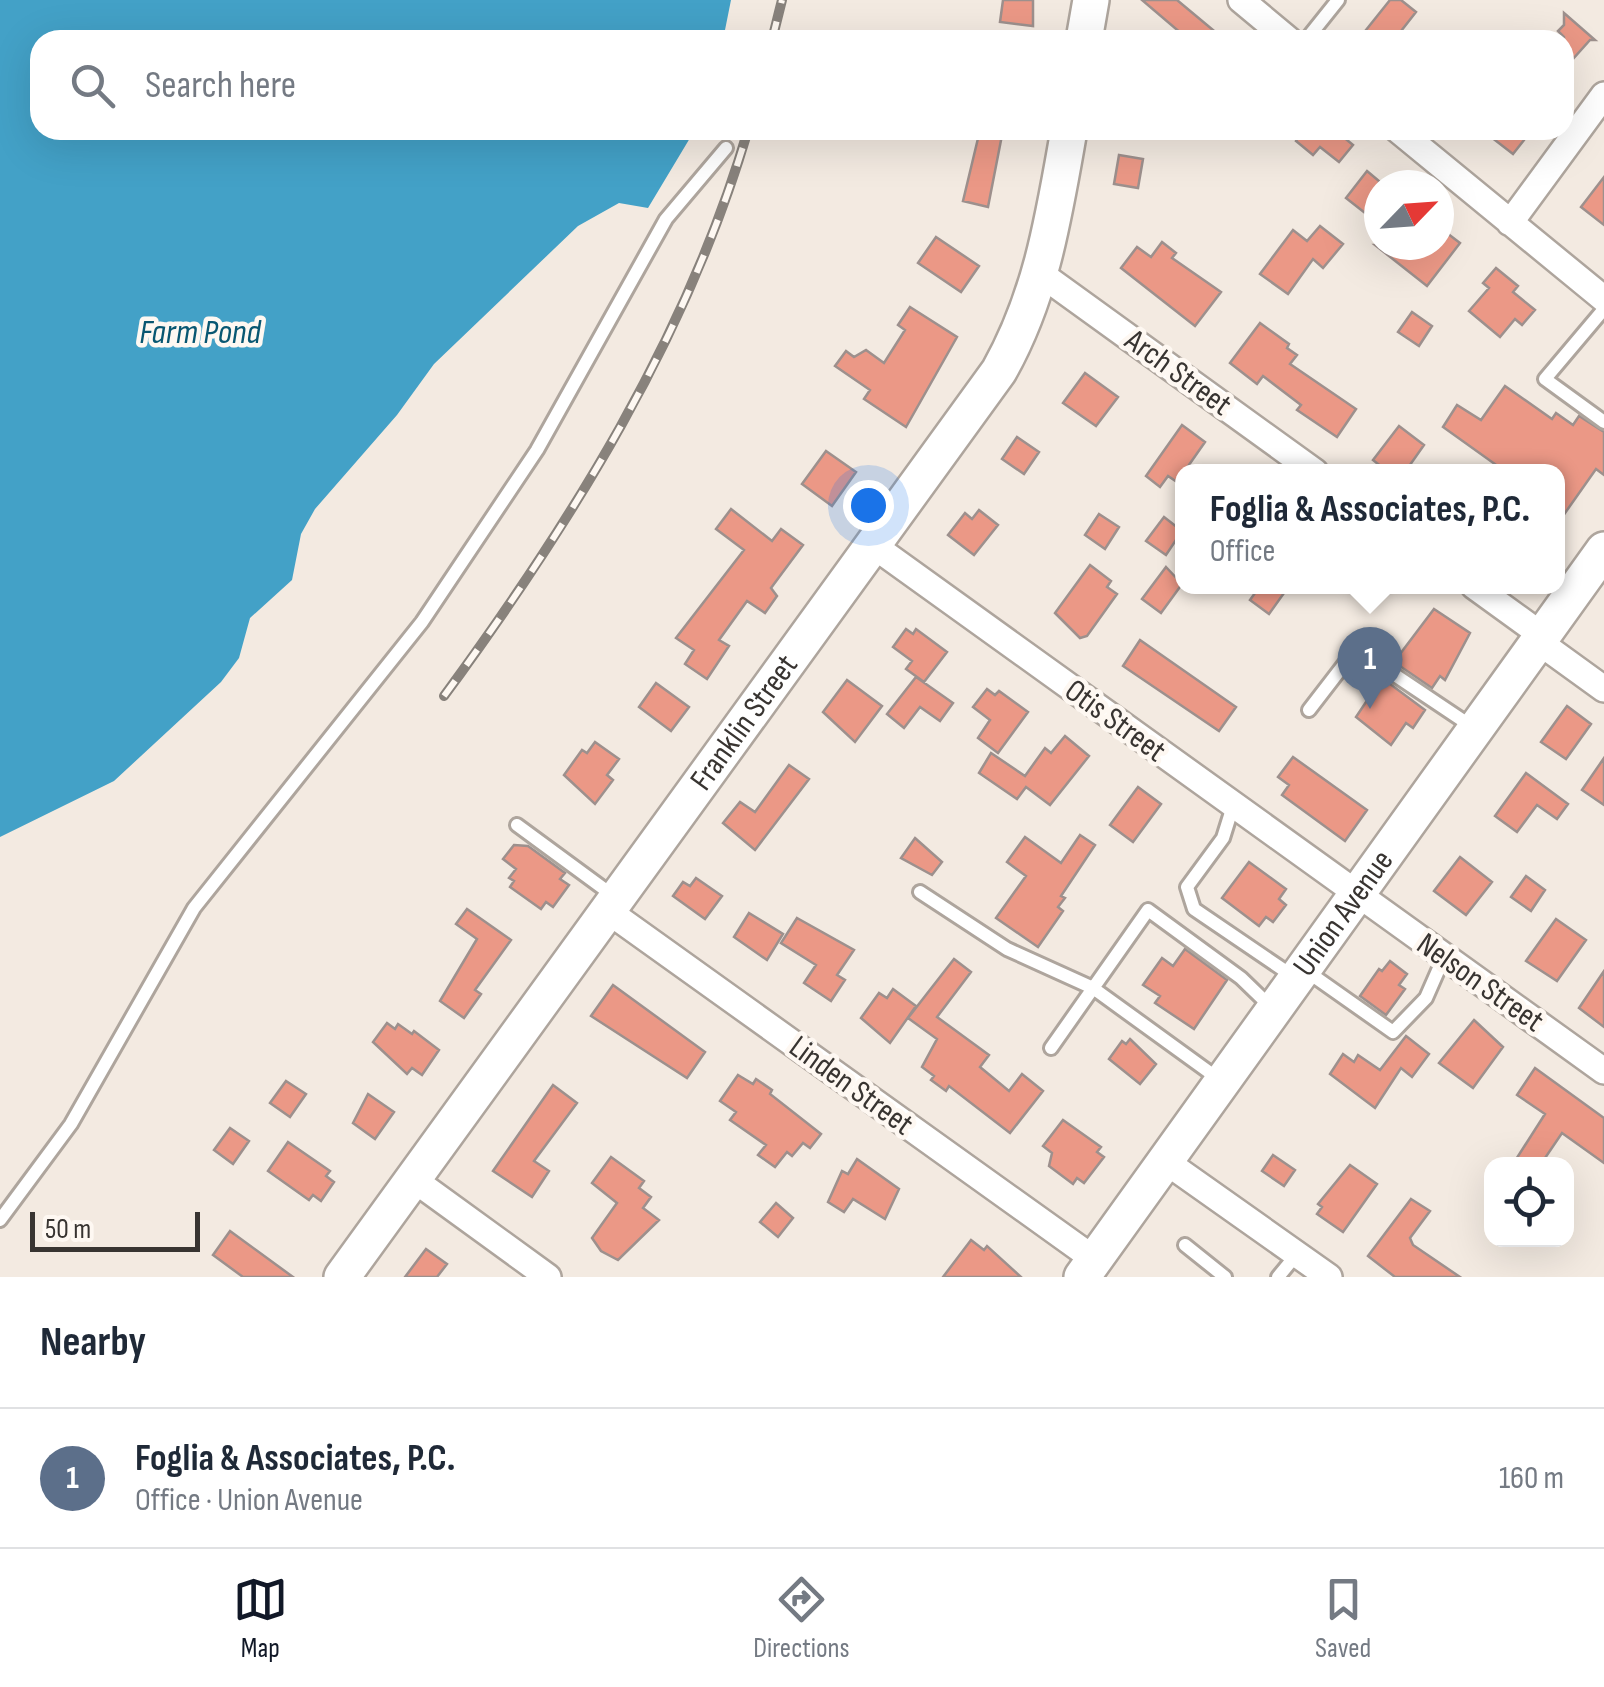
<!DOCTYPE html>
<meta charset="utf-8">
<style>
body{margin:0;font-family:"Sofia Sans Condensed",sans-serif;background:#f6f6f7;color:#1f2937}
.controls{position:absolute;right:30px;bottom:30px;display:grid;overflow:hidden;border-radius:20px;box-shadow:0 10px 40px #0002}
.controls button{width:90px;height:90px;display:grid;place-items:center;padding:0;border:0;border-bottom:2px solid #e0e1e3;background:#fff;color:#1f2937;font:50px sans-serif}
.compass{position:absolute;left:1364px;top:170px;width:90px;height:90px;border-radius:50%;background:#fff;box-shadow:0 10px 40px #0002;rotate:65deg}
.scale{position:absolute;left:30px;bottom:25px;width:170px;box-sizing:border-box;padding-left:10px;border:5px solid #383431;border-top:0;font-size:28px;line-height:35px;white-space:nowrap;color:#383431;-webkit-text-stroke:8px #fef8f2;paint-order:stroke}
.you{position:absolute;left:868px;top:505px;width:35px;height:35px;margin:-25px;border:8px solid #fff;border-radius:50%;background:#1a73e8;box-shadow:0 0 0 15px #1a73e833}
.badge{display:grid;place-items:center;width:65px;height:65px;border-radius:50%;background:#111827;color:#fff;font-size:32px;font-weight:700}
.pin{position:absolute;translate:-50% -82px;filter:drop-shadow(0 2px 5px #0008)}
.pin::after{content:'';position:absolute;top:52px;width:35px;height:30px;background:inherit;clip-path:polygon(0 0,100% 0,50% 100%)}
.popup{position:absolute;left:1175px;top:464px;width:390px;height:130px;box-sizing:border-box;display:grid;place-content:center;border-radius:20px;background:#fff;filter:drop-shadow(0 2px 8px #0005);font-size:32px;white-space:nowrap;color:#747a83}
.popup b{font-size:38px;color:#1f2937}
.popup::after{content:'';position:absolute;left:50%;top:100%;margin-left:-20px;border:20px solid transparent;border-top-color:#fff}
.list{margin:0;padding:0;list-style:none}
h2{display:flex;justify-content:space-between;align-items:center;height:130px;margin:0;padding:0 40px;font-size:42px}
h2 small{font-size:32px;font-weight:400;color:#747a83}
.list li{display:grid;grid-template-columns:65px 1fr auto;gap:30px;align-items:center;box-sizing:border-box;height:140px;padding:0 40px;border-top:2px solid #e0e1e3}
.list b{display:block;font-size:38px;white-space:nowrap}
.list p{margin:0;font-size:32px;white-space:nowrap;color:#747a83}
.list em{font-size:32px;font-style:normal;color:#747a83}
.icon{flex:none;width:55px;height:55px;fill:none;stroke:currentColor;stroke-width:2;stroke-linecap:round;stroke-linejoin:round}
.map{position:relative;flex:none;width:1604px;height:1277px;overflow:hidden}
.search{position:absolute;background:#fff;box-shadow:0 10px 40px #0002;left:30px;right:30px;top:30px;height:110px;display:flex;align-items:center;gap:25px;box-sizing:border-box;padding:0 35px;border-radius:30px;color:#747a83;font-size:38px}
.sheet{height:270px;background:#fff}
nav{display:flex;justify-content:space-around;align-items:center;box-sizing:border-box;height:140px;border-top:2px solid #e0e1e3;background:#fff;font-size:28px;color:#747a83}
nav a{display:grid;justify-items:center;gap:5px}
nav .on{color:#111827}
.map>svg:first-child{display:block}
</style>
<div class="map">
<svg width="1604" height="1277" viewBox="0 0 1604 1277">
<rect width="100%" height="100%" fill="#f3eae1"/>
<path fill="#43a1c7" d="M0,0H731L723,40H40V130H689L690,138L648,208L619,203L578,226L434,364L397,415L315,509L301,534L292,580L250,618L239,658L221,682L114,781L0,837Z"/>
<path fill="#eb9886" stroke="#9d908d" stroke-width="2.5" d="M1003,0H1033V26L1000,22Z
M1142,0H1177L1225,40H1189Z
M1390,0H1401L1416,12L1394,40H1358Z
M1564,13L1595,40H1590L1564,69V37L1558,31L1564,25Z
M980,130H1003L988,207L963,201Z
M1299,130H1335L1353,145L1339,162L1320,147L1313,155L1296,141L1302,132Z
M1482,130H1532L1513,154Z
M1119,155L1143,159L1138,188L1114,184Z
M1367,171L1379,181V224L1346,198Z
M1604,177V225L1581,207Z
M1320,226L1343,244L1323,268L1313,259L1288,294L1260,274L1293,230L1307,241Z
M1439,227L1460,243L1427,286L1375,245H1439Z
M936,237L979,266L961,292L918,263Z
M1162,242L1176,253L1172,258L1221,292L1195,326L1121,268L1137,247L1151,257Z
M1496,268L1518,286L1513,292L1535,310L1522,325L1515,319L1500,337L1469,311L1489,288L1483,283Z
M910,307L957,337L906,427L864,399L870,390L835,366L846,351L854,357L866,350L884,363L905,330L898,325Z
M1412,312L1432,326L1419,346L1398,332Z
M1260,323L1289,344L1287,348L1297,355L1290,364L1356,409L1337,437L1297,410L1301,405L1263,376L1257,384L1230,363Z
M1085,373L1118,397L1096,426L1063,403Z
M1505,386L1552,419L1556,413L1573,425L1579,416L1604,432V475L1596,469L1558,523V472H1506L1443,427L1457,405L1481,420Z
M1182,425L1205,442L1177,482L1168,476L1160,487L1146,476Z
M1399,426L1424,445L1405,472H1388L1373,460Z
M1017,437L1039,452L1024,474L1002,459Z
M826,451L856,472L832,506L802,484Z
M731,509L772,541L781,529L803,545L771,588L777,596L765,613L747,601L719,640L729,646L707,679L685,664L694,650L676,638L744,550L716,529Z
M979,510L998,525L974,555L948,535L965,513L972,519Z
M1099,514L1119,527L1105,549L1085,535Z
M1164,517L1182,531L1166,555L1146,541Z
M1090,565L1111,581L1107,587L1117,594L1087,636L1080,638L1055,613Z
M1166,567L1182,584L1161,613L1142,599Z
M1260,586H1289L1269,614L1250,600Z
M1434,609L1470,633L1445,680L1440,676L1432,688L1394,662Z
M906,629L913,634L916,629L947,652L924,682L906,669L912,661L893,647Z
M1140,640L1236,707L1219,731L1123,666Z
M916,677L953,703L940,721L920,707L904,728L887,714Z
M1382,678L1425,710L1413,728L1406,723L1391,745L1356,717Z
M847,680L882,706L855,742L823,712Z
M656,683L689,707L671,731L639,707Z
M987,689L995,695L999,691L1028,712L998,753L978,738L990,720L973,707Z
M1567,706L1591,724L1566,759L1541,742Z
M1065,736L1089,756L1050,805L1026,787L1017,799L979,773L991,753L1025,776L1045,748L1051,753Z
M595,742L619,759L607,775L613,780L595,804L564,775L582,750L587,753Z
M1293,757L1367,810L1345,841L1282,795L1289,785L1278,777Z
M1604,758V805L1582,790Z
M789,765L809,779L755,850L723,823L740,802L755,812Z
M1526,773L1568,804L1557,819L1537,805L1517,832L1495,816Z
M1138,787L1161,804L1133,842L1110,825Z
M1080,835L1095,845L1061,896L1065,898L1058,907L1063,911L1038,947L996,918L1026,876L1007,862L1025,837L1061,863Z
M915,838L942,862L932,875L901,858Z
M514,845L528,846L565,873L560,879L569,885L553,907L546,902L541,909L510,887L514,881L509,878L516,869L503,859Z
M1460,857L1492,882L1466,915L1434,891Z
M1249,862L1286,889L1279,899L1286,905L1273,922L1266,917L1259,926L1222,898Z
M1526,876L1545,890L1531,911L1511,897Z
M696,878L722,896L705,919L673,896L683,882L690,886Z
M467,909L511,940L475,990L481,994L464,1018L440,1001L477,939L456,924Z
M749,913L783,934L767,960L734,937Z
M797,918L854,950L837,975L845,980L831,1001L804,983L816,965L781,943Z
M1556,919L1586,940L1557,981L1526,961Z
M1185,949L1227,980L1194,1029L1155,1003L1160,996L1143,985L1162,958L1173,966Z
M954,959L971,972L937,1017L989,1055L980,1067L1009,1091L1022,1074L1043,1091L1010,1133L949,1086L946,1091L931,1080L934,1076L922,1067L937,1039L908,1018Z
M1390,961L1407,974L1399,985L1405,989L1386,1015L1360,996L1379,969L1382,971Z
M1604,971V1027L1579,1008Z
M613,985L705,1052L687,1078L591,1016Z
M893,989L916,1006L890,1043L861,1018L879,993L887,998Z
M1474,1020L1503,1047L1473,1088L1439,1063Z
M387,1023L395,1029L398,1024L412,1034L414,1031L439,1050L422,1075L412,1068L407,1074L373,1042Z
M1406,1036L1429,1054L1412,1077L1401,1068L1375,1108L1330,1074L1343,1054L1354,1062L1358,1055L1380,1070Z
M1130,1039L1156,1064L1140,1084L1109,1059L1122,1041L1126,1044Z
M1535,1068L1604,1118V1163L1562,1133L1541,1164H1513L1545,1114L1517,1095Z
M738,1075L753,1084L756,1079L772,1090L770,1094L821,1134L810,1148L803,1143L792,1156L787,1152L775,1167L758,1155L766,1145L730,1120L736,1112L720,1101Z
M286,1081L306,1094L290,1117L270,1103Z
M553,1085L577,1103L534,1161L549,1171L532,1197L493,1171Z
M368,1094L394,1112L375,1139L353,1123Z
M1063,1120L1101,1147L1097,1152L1104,1157L1084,1183L1077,1178L1073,1184L1049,1166L1052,1153L1043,1146Z
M230,1128L249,1141L233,1164L214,1150Z
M288,1142L330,1171L326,1176L334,1182L321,1201L313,1195L309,1200L268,1171Z
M1273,1155L1295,1170L1284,1186L1262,1171Z
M611,1157L644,1181L639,1188L651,1197L643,1208L659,1220L618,1260L601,1251L592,1238L617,1203L592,1183Z
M857,1159L899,1189L885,1219L853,1199L844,1212L828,1202L842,1171L848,1174Z
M1350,1165L1377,1184L1343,1232L1317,1214L1322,1207L1318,1204Z
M1411,1199L1430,1211L1410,1238L1413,1245L1460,1277H1395L1368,1256Z
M776,1203L793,1218L778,1237L760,1222Z
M230,1231L293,1277H243L213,1255Z
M971,1240L984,1250L987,1246L1021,1277H943Z
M426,1249L447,1264L437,1277H405Z"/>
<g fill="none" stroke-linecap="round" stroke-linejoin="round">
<defs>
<path id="lane" d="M1306,40L1338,0
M1604,309L1545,379L1604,422
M1309,710L1356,649L1474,728
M1233,806L1223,838L1187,887L1194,909L1294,977
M517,825L615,897
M920,892L1007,949L1093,988L1220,1080
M1305,970L1393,1032L1426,998L1444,957
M1051,1048L1148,910L1241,978L1272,1008
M0,1220L71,1124L194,908L422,622L537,450L666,219L726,148
M1185,1245L1225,1277
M1278,1277L1297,1254"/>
<path id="street" d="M1241,0L1289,40
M1398,130L1604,299
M1510,223L1604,95
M1041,274L1315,472
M874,546L1604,1071
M1474,586L1543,636
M1539,642L1604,689
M608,911L1094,1259
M1165,1161L1329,1277
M413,1179L548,1277"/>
<g id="secondary">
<path d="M1084,40L1091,0"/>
<path id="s1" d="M342,1277L999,371C1042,295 1054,215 1069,130"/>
<path id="s2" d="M1082,1277L1604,550"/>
</g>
</defs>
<use href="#lane" stroke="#aea59d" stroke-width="18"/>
<use href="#street" stroke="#aea59d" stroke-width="30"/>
<use href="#secondary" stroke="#aea59d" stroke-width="40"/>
<use href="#lane" stroke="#fff" stroke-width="12"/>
<use href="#street" stroke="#fff" stroke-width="25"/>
<use href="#secondary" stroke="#fff" stroke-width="35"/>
<defs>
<path id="rail" d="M772,40L782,0
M444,696C571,523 687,338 748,130"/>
</defs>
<use href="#rail" stroke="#88827c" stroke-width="10"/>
<use href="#rail" stroke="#fef8f2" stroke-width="6" stroke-dasharray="19" stroke-linecap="butt"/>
</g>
<g text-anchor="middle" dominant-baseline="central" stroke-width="9" stroke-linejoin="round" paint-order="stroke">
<g font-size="32" fill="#383431" stroke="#fef8f2">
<text transform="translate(1178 373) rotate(36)">Arch Street</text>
<text transform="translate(1115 721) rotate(36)">Otis Street</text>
<text stroke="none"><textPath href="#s1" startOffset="685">Franklin Street</textPath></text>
<text stroke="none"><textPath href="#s2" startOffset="448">Union Avenue</textPath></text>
<text transform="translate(1480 983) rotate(35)">Nelson Street</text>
<text transform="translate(851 1086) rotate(36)">Linden Street</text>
</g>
<g font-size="35" font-style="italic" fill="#095772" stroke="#fef8f2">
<text x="200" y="332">Farm Pond</text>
</g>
</g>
</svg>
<div class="controls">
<button><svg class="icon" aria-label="locate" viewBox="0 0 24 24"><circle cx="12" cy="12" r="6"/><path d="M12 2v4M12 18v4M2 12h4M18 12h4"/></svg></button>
</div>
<svg class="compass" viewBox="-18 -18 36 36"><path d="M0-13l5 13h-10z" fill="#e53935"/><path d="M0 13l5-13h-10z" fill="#747a83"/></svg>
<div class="scale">50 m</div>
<div class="you"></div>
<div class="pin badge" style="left:1370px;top:709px;background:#5c6f8a">1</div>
<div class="popup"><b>Foglia &amp; Associates, P.C.</b>Office</div>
<div class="search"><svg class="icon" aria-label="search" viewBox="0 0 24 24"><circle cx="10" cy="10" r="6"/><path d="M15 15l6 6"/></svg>Search here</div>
</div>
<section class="sheet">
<h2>Nearby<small></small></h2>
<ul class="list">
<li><span class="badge" style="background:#5c6f8a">1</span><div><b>Foglia &amp; Associates, P.C.</b><p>Office · Union Avenue</p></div><em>160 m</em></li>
</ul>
</section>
<nav>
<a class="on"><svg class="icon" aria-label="map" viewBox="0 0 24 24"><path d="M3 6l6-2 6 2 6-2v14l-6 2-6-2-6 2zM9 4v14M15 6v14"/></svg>Map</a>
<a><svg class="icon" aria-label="directions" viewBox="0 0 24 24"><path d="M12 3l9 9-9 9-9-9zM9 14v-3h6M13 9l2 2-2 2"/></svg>Directions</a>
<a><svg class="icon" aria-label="saved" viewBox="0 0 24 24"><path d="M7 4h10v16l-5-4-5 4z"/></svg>Saved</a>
</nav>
